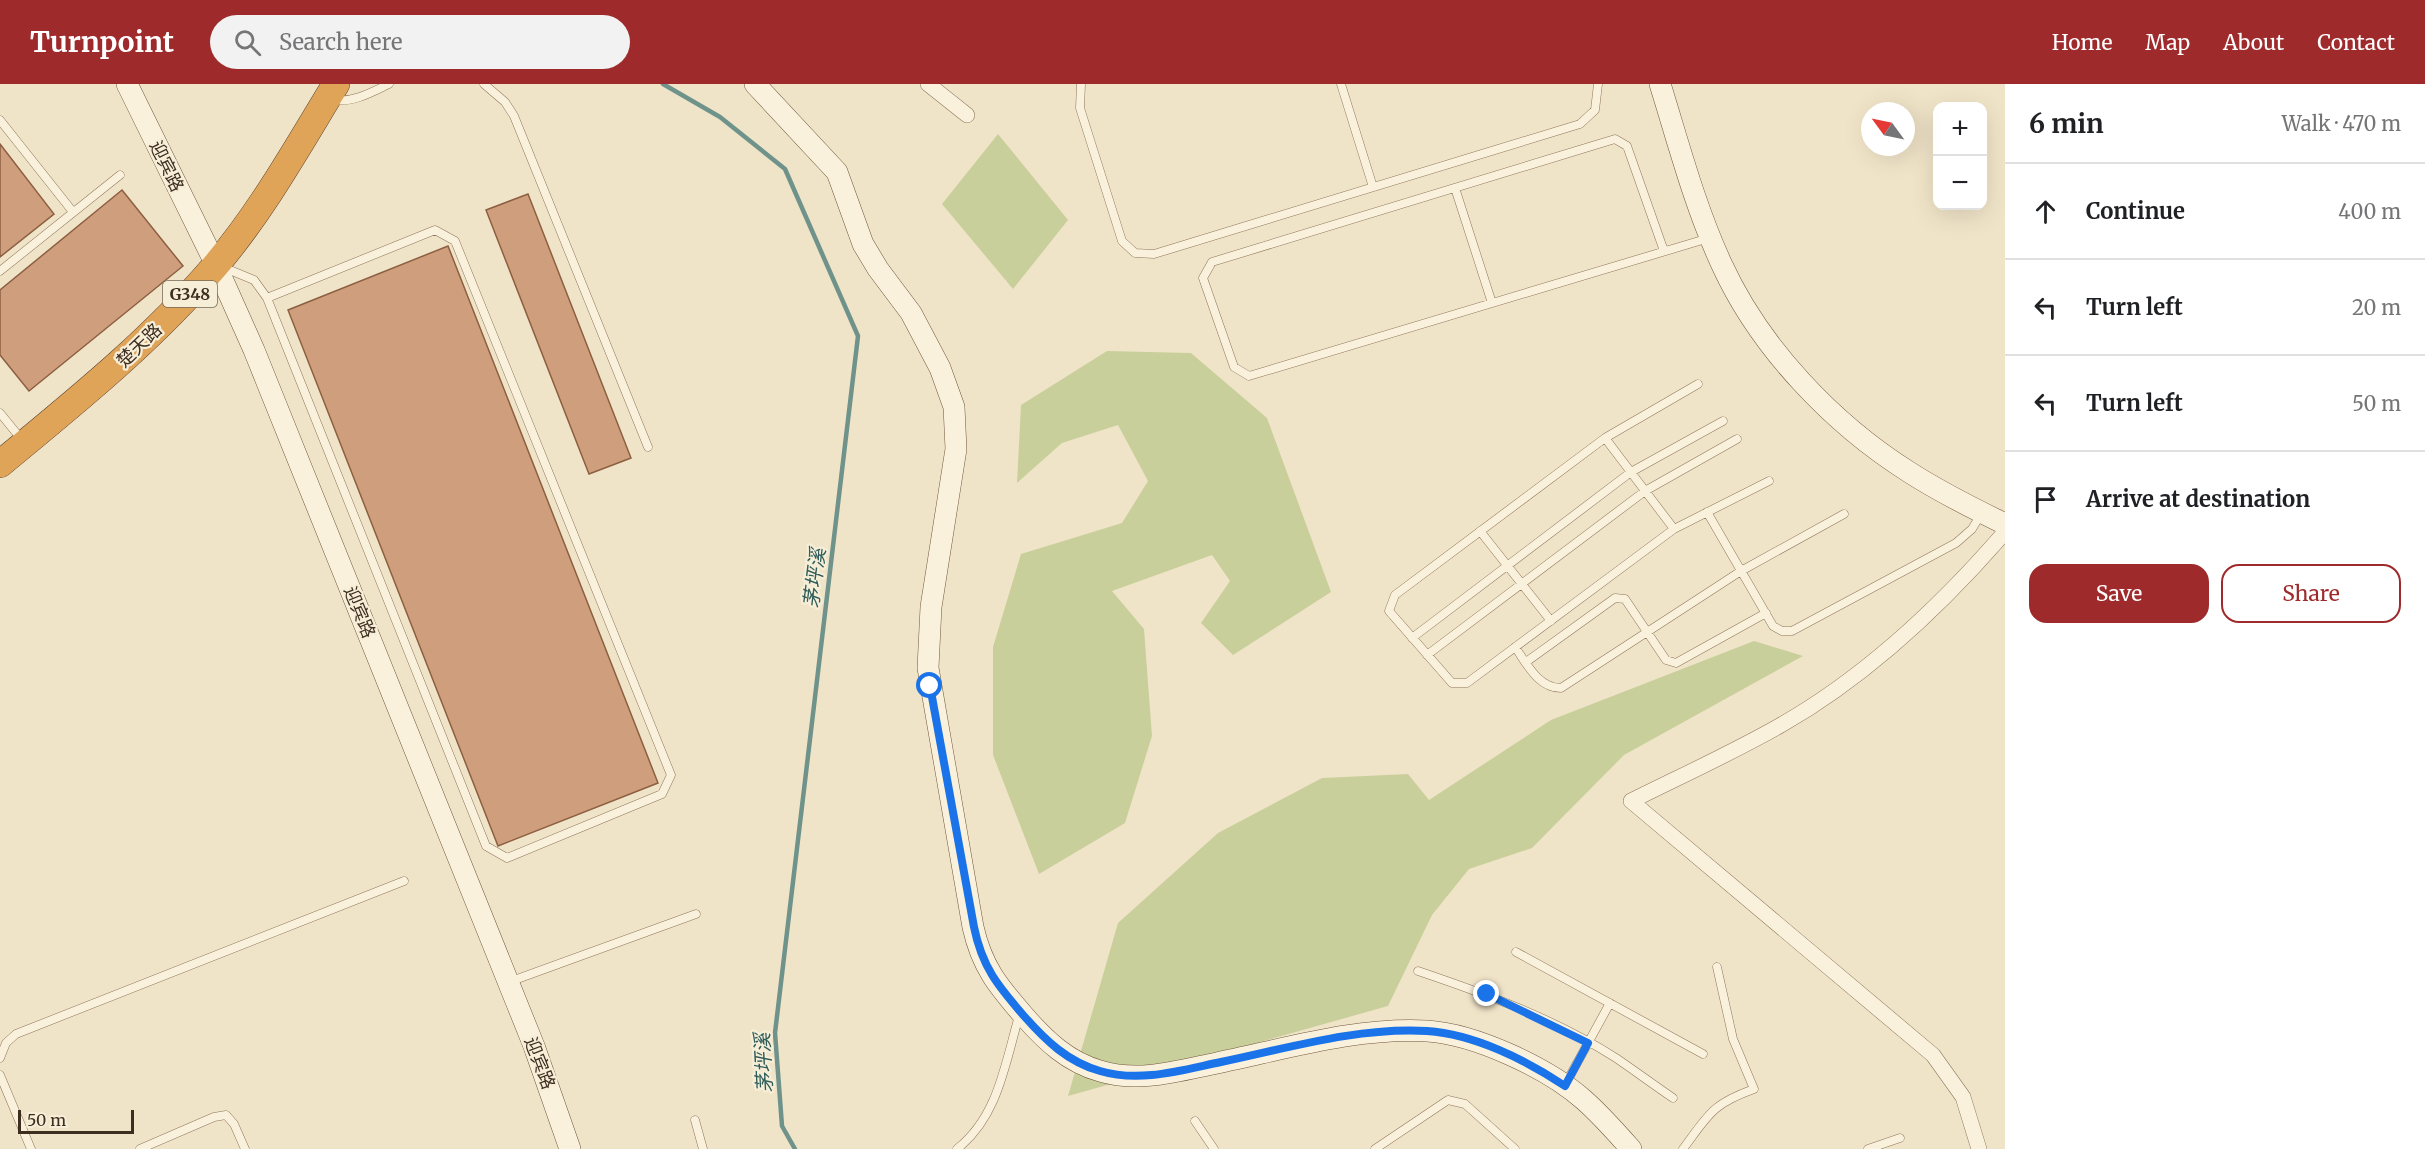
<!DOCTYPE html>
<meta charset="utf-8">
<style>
body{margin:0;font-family:Merriweather,"Noto Sans SC",serif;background:#f2f2f2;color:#202124}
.controls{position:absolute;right:18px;top:18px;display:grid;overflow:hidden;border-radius:12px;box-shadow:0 6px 24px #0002}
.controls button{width:54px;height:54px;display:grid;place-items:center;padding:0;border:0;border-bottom:2px solid #e0e0e0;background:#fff;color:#202124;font:30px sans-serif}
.compass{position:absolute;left:1861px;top:18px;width:54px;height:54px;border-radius:50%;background:#fff;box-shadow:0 6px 24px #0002;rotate:303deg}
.scale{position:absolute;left:18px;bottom:15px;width:116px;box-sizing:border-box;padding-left:6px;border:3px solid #3d2e20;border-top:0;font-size:16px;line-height:21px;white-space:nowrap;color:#3d2e20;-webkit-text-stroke:4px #f7eed8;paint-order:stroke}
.stop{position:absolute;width:18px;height:18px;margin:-14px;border:4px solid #1a73e8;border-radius:50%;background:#fff}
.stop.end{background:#1a73e8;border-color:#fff;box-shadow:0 2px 6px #0008}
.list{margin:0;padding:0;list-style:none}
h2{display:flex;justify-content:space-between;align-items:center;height:78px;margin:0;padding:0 24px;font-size:26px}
h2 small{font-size:20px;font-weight:400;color:#757577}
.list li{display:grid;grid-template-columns:39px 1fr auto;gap:18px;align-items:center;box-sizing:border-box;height:96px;padding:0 24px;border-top:2px solid #e0e0e0}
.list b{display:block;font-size:22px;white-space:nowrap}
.list em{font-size:20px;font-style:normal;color:#757577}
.actions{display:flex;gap:12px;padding:18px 24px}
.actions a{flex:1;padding:14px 0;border:2px solid #9e2a2b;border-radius:18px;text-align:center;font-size:21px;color:#9e2a2b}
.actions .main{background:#9e2a2b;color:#fff}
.icon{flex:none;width:33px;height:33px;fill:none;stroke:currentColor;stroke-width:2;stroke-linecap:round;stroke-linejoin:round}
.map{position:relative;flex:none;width:2005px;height:1065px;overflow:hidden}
header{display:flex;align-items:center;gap:36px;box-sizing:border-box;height:84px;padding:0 30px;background:#9e2a2b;color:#fff}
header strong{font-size:28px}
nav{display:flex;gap:33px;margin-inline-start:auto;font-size:21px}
.search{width:420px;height:54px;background:#f2f2f2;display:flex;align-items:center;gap:15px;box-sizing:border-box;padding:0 21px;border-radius:33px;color:#757577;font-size:22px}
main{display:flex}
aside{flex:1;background:#fff}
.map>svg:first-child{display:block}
</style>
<header>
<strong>Turnpoint</strong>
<div class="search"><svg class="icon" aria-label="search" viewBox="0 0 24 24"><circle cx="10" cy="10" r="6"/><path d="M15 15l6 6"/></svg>Search here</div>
<nav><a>Home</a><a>Map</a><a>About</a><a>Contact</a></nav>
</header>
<main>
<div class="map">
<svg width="2005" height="1065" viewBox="0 0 2005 1065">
<rect width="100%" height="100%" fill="#f0e4c8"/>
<path fill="#c9cf9b" d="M998,50L1068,136L1013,205L942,120Z
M1107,267L1191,269L1267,334L1331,508L1233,571L1201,539L1230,497L1212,471L1112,507L1144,545L1152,652L1125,739L1039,790L993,671V563L1021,470L1122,439L1148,397L1118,341L1062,359L1017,399L1021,321Z
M1754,557L1803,572L1624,671L1532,764L1469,785L1432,831L1388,922L1068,1012L1118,839L1218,749L1322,694L1408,690L1429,716L1551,636Z"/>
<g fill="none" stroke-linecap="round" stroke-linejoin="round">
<path stroke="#6f938a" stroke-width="4.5" d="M663,0L720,33L785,85L858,252L775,949L782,1042L795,1065"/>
</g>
<path fill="#cf9f7d" stroke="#8d5f41" stroke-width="1.5" d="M0,60L54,130L0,173Z
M122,106L183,182L29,307L0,271V206Z
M528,110L631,374L589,390L486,126Z
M448,162L658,699L498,762L288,226Z"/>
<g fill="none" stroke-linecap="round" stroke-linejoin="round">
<defs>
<path id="lane" d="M484,0L505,18L514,32L648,363
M1081,0L1080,24L1122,157L1135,169L1154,170L1580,40L1595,26L1598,0
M1341,0L1373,103
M334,16C353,19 372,8 389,0
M0,36L73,128
M1455,104L1492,219
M1664,167L1627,62L1615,55L1212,178L1203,194L1234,283L1249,292L1709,154
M220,182L254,196L267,214L486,762L507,774L662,710L671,691L455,157L435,146L267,214
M0,187L120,91
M1698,300L1605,354L1395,511L1389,527L1452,599H1467L1674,445L1769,397
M0,329L22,356
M1605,354L1674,445
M1707,428L1773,542L1782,547H1792L1956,459L1972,445L1981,430
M1480,447L1551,537
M1412,554L1631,388L1723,337
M1515,563C1527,580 1538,604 1561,604L1741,487L1844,430
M1427,571L1645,407L1737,355
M1526,578L1615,514L1625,515L1666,576L1676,579L1766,529
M1516,868L1703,970
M1418,887C1486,910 1555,935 1616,974C1635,987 1654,1001 1673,1014
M509,898L696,830
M0,974L6,959L16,950L404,797
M0,991L31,1065
M1565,1001L1610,919
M695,1036L703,1065
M1195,1037L1214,1065
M140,1065L214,1033L226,1031L234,1040L245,1065
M957,1065C998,1033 1005,980 1019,932
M1375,1065L1448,1016L1465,1020L1515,1065
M1683,1065C1709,1030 1712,1020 1754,1005L1733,955L1717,883
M1868,1065L1900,1054"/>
<path id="street" d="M928,0L967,31
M1979,1065L1963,1013L1933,971L1631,717C1681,692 1732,669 1781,641C1867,592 1941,522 2005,448"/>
<path id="secondary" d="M127,0L216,181L254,266L534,962L570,1065
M755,0L837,88L863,160L878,185L911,229L940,284L954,323L956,365L931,523L928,584L973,843C982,883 998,902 1024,932C1046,957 1068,978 1100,987C1139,999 1178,987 1217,979C1285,965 1357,943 1427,947C1475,950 1548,984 1584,1016C1601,1031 1616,1048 1631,1065
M1660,0C1679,61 1695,123 1722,181C1760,264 1833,340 1909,388C1940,408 1972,424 2005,440"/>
<path id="highway" d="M0,380C75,318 151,257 215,182C262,127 298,62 336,0"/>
</defs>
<use href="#lane" stroke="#8d765c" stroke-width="9"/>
<use href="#street" stroke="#8d765c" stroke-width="16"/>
<use href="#secondary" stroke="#6f573f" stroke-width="22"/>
<use href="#highway" stroke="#5b4430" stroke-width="28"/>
<use href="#lane" stroke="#faf1dc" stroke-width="8"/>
<use href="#street" stroke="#faf1dc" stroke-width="15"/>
<use href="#secondary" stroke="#faf1dc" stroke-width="21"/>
<use href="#highway" stroke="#e0a458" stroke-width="27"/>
</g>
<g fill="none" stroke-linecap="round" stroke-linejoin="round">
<path stroke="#1a73e8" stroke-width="8" d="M930,602L974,843C982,883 998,902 1024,932C1046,957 1068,978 1100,987C1140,999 1182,986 1221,978C1288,964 1358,943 1427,947C1474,950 1526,976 1565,1002L1588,959L1487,910"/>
</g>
<g text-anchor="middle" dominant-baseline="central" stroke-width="4.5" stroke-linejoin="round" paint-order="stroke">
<rect fill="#f7eed8" stroke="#756857" stroke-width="1.5" x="163" y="197" width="54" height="26" rx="4.5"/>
<g font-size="16" font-weight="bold" fill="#3d2e20">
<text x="190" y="210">G348</text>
</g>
<g font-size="18" fill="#3d2e20" stroke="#f7eed8">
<text transform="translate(167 82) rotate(64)">迎宾路</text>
<text transform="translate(139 261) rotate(-44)">楚天路</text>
<text transform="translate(360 528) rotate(68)">迎宾路</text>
<text transform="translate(540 979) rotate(69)">迎宾路</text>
</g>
<g font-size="20" font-style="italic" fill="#2f5d5a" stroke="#f7eed8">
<text transform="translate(814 494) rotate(-83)">茅坪溪</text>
<text transform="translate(763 979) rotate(-93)">茅坪溪</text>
</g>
</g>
</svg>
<div class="controls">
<button>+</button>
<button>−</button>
</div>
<svg class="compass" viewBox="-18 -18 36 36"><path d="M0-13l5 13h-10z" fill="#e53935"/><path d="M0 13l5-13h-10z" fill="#757577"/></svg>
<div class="scale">50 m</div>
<div class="stop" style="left:930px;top:602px"></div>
<div class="stop end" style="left:1487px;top:910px"></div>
</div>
<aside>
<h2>6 min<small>Walk · 470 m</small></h2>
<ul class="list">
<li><svg class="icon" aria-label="ahead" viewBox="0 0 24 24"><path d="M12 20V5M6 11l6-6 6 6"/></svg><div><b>Continue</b></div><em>400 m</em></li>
<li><svg class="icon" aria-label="left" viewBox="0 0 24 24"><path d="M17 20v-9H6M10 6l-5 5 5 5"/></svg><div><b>Turn left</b></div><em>20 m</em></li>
<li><svg class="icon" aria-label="left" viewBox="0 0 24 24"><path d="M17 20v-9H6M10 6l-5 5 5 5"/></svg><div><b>Turn left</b></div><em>50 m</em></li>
<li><svg class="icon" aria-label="arrive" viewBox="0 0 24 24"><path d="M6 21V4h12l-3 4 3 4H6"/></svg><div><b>Arrive at destination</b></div></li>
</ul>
<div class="actions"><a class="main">Save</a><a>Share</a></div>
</aside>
</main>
